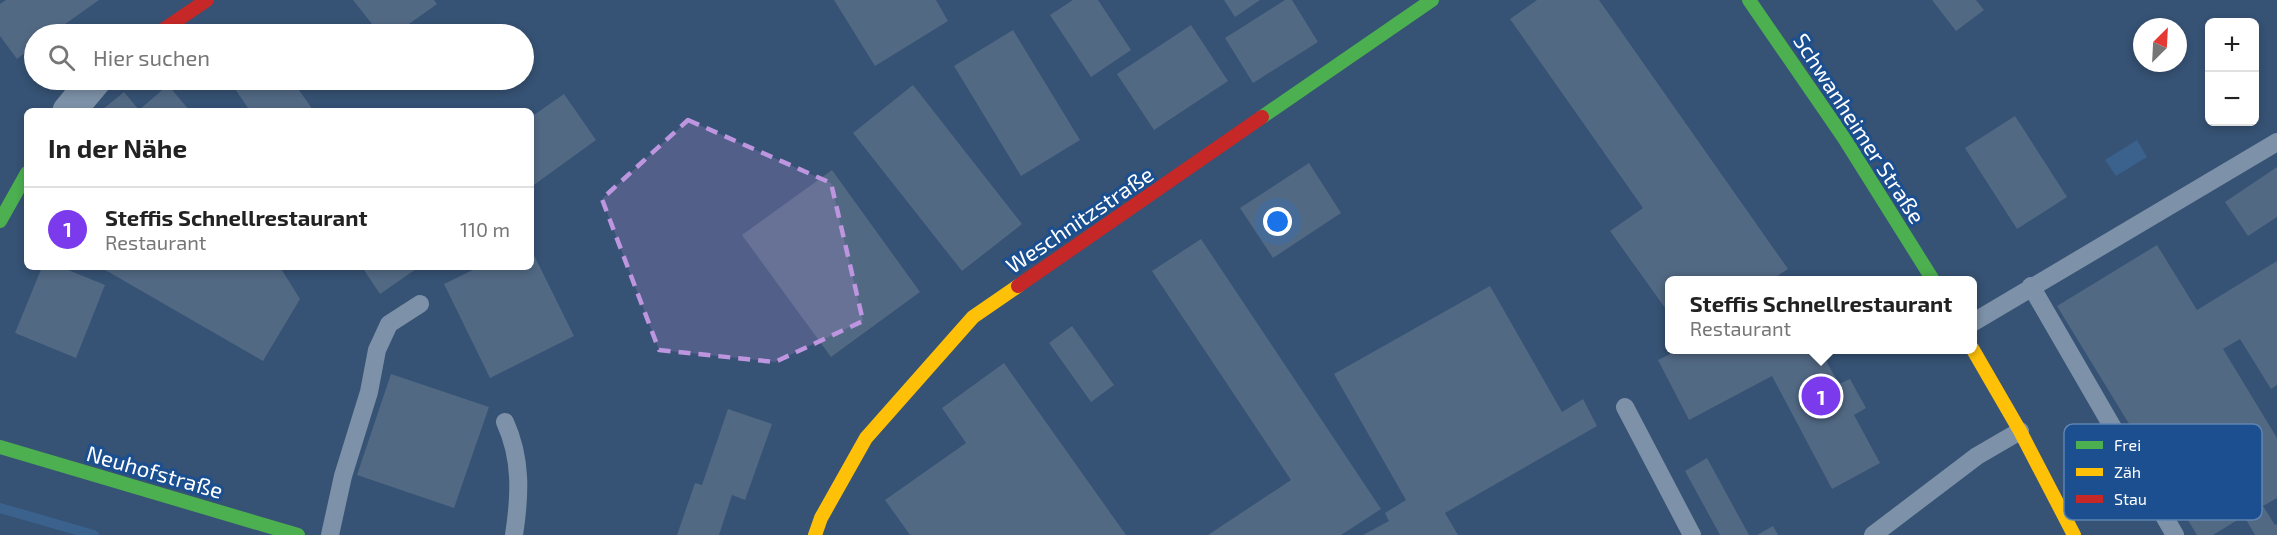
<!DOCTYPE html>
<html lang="de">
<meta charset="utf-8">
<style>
body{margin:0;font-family:"Exo 2",sans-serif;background:#f6f6f6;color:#222}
.controls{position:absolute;right:18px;top:18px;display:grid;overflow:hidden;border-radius:9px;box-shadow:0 3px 9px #0003}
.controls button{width:54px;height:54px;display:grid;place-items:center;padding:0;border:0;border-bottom:2px solid #e0e0e0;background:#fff;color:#222;font:30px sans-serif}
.compass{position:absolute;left:2133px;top:18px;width:54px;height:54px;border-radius:50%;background:#fff;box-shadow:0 3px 9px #0003;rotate:24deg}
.you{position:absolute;left:1278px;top:222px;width:21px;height:21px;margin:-15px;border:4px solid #fff;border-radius:50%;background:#1a73e8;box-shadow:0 0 0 9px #1a73e833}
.badge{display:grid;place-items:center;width:39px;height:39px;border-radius:50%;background:#7c3aed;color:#fff;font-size:20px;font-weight:700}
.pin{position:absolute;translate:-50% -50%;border:3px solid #fff;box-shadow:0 2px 6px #0006}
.popup{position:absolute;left:1665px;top:276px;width:312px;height:78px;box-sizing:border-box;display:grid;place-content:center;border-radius:9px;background:#fff;filter:drop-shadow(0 2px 4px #0005);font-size:20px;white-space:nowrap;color:#767676}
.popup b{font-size:22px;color:#222}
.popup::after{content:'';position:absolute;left:50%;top:100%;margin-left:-12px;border:12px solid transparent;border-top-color:#fff}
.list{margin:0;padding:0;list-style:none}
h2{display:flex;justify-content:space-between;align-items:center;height:78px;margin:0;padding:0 24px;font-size:26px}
h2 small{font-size:20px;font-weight:400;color:#767676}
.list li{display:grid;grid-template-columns:39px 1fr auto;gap:18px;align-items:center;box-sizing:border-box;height:84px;padding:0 24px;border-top:2px solid #e0e0e0}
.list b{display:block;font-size:22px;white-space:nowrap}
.list p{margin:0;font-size:20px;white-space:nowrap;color:#767676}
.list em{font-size:20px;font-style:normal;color:#767676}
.icon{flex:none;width:33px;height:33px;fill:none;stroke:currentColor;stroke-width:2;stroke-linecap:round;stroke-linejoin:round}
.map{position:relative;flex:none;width:2277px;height:535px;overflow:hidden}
.search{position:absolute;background:#fff;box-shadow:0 3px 9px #0003;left:24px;top:24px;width:510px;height:66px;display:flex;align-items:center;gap:15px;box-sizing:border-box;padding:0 21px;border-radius:33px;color:#767676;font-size:22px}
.panel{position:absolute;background:#fff;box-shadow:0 3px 9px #0003;left:24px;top:108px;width:510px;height:162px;border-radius:9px}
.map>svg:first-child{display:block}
</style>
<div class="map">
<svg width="2277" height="535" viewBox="0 0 2277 535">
<rect width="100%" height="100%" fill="#365274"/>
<path fill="#3b618d" d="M2137,140L2147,157L2116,176L2105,160Z"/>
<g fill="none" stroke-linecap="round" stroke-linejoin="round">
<path stroke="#3b618d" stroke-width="10" d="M0,508L94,535"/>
</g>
<path fill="#526984" d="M6,0H99L51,34H34V46L17,59L0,36V4Z
M353,0H434L437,4L395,34H380Z
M834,0H936L948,21L875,66Z
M1073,0H1098L1131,50L1091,77L1050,15Z
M1224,0H1260L1235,17Z
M1285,0H1292L1318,42L1253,83L1225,38Z
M1537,0H1599L1788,269L1771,280H1670V315L1610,231L1643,208L1510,19Z
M1932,0H1976L1984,10L1956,31Z
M1191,25L1228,81L1154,130L1117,74Z
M1013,30L1080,140L1021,176L954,66Z
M229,80H292L313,110L250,111Z
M168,85L190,111L102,110L124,92L139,110Z
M913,85L1022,224L962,271L853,133Z
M564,94L596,140L531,187V117Z
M2015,116L2067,197L2017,229L1965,148Z
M1309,163L1341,213L1273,258L1240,208Z
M2277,167V217L2248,236L2225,202Z
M832,170L920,292L831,357L742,235Z
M1201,239L1381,509L1341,535H1208L1291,480L1152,271Z
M2157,245L2197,310L2277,261V385L2271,389L2240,339L2223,349L2277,438V498L2263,506L2275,525L2277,524V535H2255L2244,516L2213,535H2197L2057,306Z
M531,249L574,336L490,378L444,284L479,267H531Z
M42,267H61L105,285L76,358L15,333Z
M100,267H280L300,299L263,361Z
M362,267H419L380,294Z
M1490,286L1562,412L1583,399L1597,426L1445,513L1458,535H1363L1389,521L1385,513L1406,500L1334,374Z
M1072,326L1114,385L1091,402L1049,343Z
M1678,350H1820L1839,384L1850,379L1866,408L1854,415L1880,463L1832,489L1772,376L1689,420L1658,360Z
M1004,363L1126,535H910L885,500L966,443L942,408Z
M391,374L489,407L454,508L357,475Z
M728,409L772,424L745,500L732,495L719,535H677L695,483L702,485Z
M1707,458L1749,535H1720L1685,471Z
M1773,526L1778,535H1757Z"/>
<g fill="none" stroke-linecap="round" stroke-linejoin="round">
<path stroke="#7d92a8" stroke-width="18" d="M2031,286L2175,535
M1972,323L2277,142
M1625,407L1692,535
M505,422C522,459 520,496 514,535
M330,535L343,476L369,392L377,350L389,324L420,304
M1873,535L1977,456L2020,431"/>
<path stroke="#7d92a8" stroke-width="33" d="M69,111L95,80"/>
<path stroke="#4caf50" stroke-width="14" d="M1749,0L1844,138L1933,280
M1262,117L1432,0
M0,221L27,173
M0,447L298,535"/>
<path stroke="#ffc107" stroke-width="14" d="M1972,348L2020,431L2074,535
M815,535L821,518L866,438L973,317L1018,286"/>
<path stroke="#c62828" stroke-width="14" d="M157,34L207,0
M1018,286L1262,117"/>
</g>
<path fill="#bd96df" fill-opacity="0.2" stroke="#bd96df" stroke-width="4.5" stroke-dasharray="12 8" stroke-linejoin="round" d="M688,120L831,183L863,321L775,362L659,350L602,199Z"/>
<g text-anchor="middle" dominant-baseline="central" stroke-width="6" stroke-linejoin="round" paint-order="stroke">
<g font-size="22" fill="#fff" stroke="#1b4f8f">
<text transform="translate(1860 128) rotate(57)">Schwanheimer Straße</text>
<text transform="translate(1079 219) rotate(-34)">Weschnitzstraße</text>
<text transform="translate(155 471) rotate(16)">Neuhofstraße</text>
</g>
</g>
<rect x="2064" y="424" width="198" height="96" rx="9" fill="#1b4f8f" stroke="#5f84b1" stroke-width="1.5"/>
<rect x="2076" y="441" width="27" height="8" fill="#4caf50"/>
<rect x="2076" y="468" width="27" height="8" fill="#ffc107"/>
<rect x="2076" y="495" width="27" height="8" fill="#c62828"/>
<g font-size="16" fill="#fff">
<text x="2114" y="451">Frei</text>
<text x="2114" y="478">Zäh</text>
<text x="2114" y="505">Stau</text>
</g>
</svg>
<div class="controls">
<button>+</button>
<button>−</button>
</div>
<svg class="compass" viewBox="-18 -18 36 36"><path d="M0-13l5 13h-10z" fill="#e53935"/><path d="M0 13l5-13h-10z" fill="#767676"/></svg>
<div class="you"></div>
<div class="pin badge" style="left:1821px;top:396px">1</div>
<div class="popup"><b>Steffis Schnellrestaurant</b>Restaurant</div>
<div class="search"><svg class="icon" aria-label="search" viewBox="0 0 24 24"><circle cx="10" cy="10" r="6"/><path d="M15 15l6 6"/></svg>Hier suchen</div>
<section class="panel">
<h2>In der Nähe<small></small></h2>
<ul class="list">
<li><span class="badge">1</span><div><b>Steffis Schnellrestaurant</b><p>Restaurant</p></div><em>110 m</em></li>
</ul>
</section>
</div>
